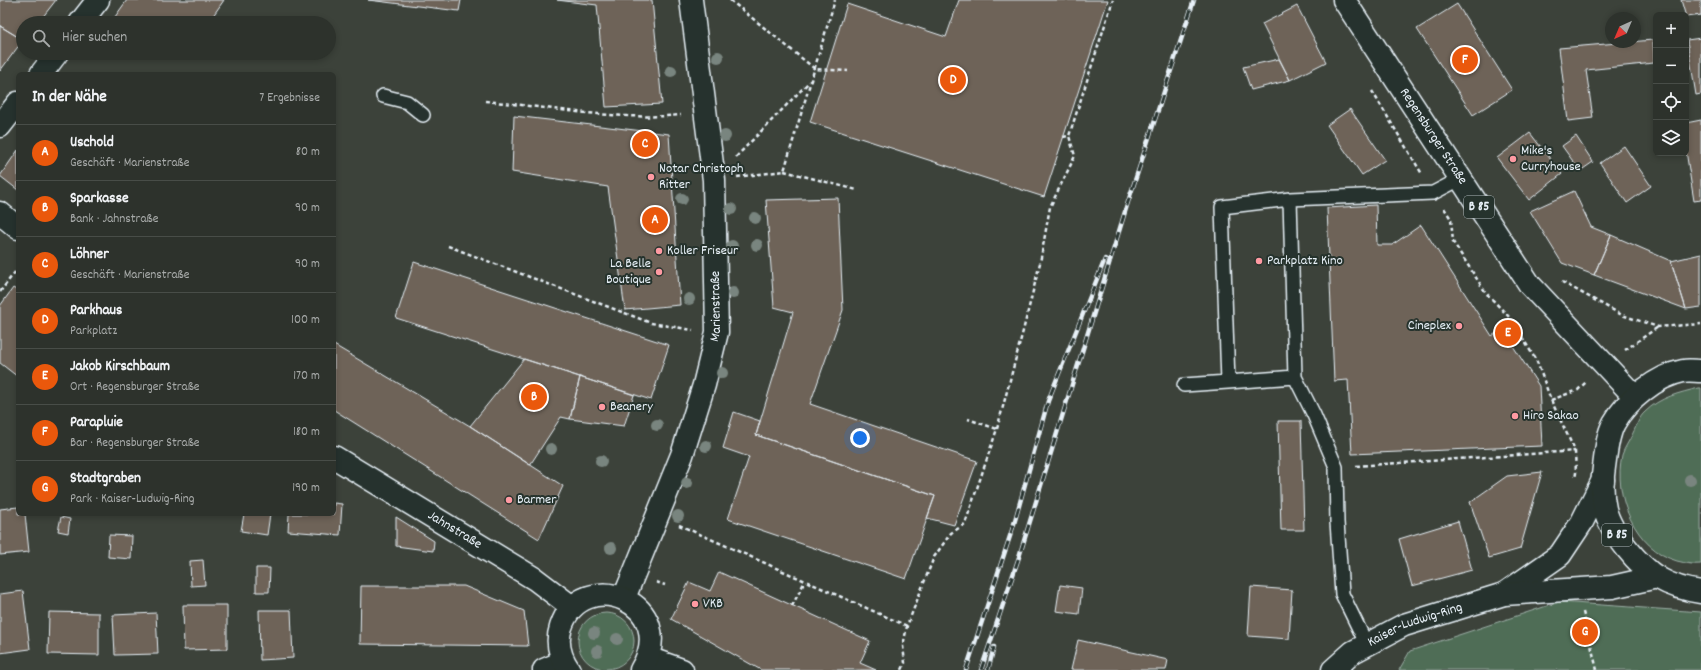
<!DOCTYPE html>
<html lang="de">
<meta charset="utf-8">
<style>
body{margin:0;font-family:Dekko,sans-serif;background:#393e38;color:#f1f3f6}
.controls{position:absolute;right:12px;top:12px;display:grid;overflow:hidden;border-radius:6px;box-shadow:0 2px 6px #0003}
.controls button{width:36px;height:36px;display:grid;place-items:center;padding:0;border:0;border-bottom:1px solid #484d48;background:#2d322c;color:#f1f3f6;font:20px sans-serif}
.compass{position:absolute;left:1605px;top:12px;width:36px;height:36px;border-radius:50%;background:#2d322c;box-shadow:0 2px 6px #0003;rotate:224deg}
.you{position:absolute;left:860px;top:438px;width:14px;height:14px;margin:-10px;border:3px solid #fff;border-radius:50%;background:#1a73e8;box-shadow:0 0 0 6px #1a73e833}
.badge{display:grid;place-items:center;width:26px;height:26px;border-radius:50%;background:#ea580c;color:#fff;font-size:13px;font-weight:700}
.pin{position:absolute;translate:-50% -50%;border:2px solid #fff;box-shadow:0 1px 4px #0006}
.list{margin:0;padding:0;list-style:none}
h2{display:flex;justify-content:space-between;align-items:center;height:52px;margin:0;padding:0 16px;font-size:17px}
h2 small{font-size:13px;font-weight:400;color:#a7aaa9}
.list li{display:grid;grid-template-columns:26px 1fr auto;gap:12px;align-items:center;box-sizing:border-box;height:56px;padding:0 16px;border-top:1px solid #484d48}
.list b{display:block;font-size:15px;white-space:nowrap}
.list p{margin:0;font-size:13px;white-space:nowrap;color:#a7aaa9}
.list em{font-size:13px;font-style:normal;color:#a7aaa9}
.icon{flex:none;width:22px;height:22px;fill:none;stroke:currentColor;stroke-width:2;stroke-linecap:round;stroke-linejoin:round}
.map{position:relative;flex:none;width:1701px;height:670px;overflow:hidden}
.search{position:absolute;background:#2d322c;box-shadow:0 2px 6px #0003;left:16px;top:16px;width:320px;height:44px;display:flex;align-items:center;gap:10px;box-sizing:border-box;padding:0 14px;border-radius:22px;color:#a7aaa9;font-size:15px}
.panel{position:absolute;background:#2d322c;box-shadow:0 2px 6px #0003;left:16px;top:72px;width:320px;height:444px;border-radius:6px}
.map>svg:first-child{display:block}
</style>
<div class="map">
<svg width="1701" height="670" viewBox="0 0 1701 670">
<rect width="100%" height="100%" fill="#3c423a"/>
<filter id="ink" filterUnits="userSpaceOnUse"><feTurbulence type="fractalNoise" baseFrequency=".025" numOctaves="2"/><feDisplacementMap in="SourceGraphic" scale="8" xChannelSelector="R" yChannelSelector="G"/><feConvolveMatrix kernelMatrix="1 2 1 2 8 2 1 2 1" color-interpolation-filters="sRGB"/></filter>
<g filter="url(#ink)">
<path fill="#506d56" stroke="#9cafa7" d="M1699,388H1701V564C1692,565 1686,563 1677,561C1635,549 1613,496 1622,455C1624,448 1630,440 1633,433C1636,427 1639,417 1645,412C1660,397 1679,393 1699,388Z
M1559,602L1701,612V670H1399L1410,651Z
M578 641a28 28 0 1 1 56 0a28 28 0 1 1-56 0Z"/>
<path fill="#6e6458" stroke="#e8f1f8" d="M0,0H56L38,23H23V40L0,26Z
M127,0H224L208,23H188L184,20L182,23H125L112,21Z
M368,0H461L459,11Z
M557,0H652L662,104L606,107L597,5Z
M959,0H1108L1044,197L810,122L847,4L946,37Z
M1681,0H1701V15L1686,17Z
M1457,4L1512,90L1473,115L1417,29Z
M1297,6L1326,62L1290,80L1262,24Z
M0,26L23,40L0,71Z
M1701,38V94L1696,95L1687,40Z
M1653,40L1654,63L1586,70L1593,118L1568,121L1559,48Z
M1279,59L1290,80L1251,90L1243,67Z
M1350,109L1385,160L1362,175L1327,125Z
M514,116L669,134L680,305L625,310L608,187L512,172Z
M1701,120V200L1694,201L1686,151V123Z
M1530,133L1562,174L1529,200L1497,158Z
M1576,136L1593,162L1580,171L1562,146Z
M1624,146L1651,186L1627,203L1600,163Z
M18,150V190L0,176Z
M1574,191L1591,227L1611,235L1594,275L1562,263L1530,211Z
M838,198L843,310L810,404L977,461L954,525L927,518L935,496L756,435L793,312L774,307L766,200Z
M1376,205L1377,245H1392L1421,225L1492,336L1502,329L1539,386L1542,446L1352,454L1348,380L1334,381L1327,208Z
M1611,235L1671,261L1686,309L1594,275Z
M1701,254V307L1686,309L1671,261Z
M414,262L669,345L651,400L396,318Z
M13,288L18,291V377L0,363V306Z
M334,345L470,426L563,486L539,539L334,410Z
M524,359L580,377L570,419L561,417L530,465L470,426Z
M580,377L634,395L624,426L570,419Z
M734,412L760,421L756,435L935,496L906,579L728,519L749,457L723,448Z
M1278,421H1301L1304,530H1281Z
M1542,472L1520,549L1489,558L1470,502L1507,476Z
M334,503L342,504L340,535L288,531L289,514H334Z
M18,507V514H25L29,552L0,555V509Z
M244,514H270L267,535L241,531Z
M61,517L70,519L68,533L58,531Z
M396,517L434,541L433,551L396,546Z
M1458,521L1472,570L1412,586L1399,539Z
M109,535L132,536L131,559L108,557Z
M203,560L205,585L191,586L190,561Z
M256,568H270L269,592H256Z
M719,572L870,641L860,663L876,670H761L671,619L689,582L710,591Z
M1060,585L1082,588L1079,614L1056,611Z
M361,586H464L524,611L528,646L360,644Z
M1251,587L1292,590L1289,639L1248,636Z
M23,591L30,649L0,653V594Z
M183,605H227V649L184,650Z
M259,610H291L293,658L260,660Z
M49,612L99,613V655L48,654Z
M156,613L158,654L115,655L113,615Z
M1078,640L1168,660L1166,670H1071Z"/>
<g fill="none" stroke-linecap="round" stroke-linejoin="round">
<defs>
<path id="service" d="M383,96L407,102L423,115
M1290,199L1433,193L1460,179
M1295,377L1228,382L1222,207L1290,199L1295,377L1314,415L1336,467L1337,522L1342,594L1367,645
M1184,385L1228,382"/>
<path id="minor" d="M80,23L98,0
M41,74L57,53
M0,126L18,103
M648,658L682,670
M544,670L563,662"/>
<g id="tertiary">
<path d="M0,213L18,228"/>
<path id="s1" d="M334,457L535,579L572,607"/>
<path id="s2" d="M624,598L682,455L704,385L717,332L714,180L691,0"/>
<path d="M569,670C560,657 556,642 561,627C582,563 682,603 641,670"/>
</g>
<g id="secondary">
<path d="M1504,594L1560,555L1582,522L1603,480"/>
<path id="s3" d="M1333,670L1353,652L1404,625L1504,594L1612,587L1657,577"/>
</g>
<g id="primary">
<path id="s4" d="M1344,0L1530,285L1635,397"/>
<path d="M1701,371C1695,371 1689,370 1683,371C1657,376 1627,400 1614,423C1607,436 1606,453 1604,467C1602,480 1602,496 1605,509C1610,532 1639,566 1658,578C1672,586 1686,590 1701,592"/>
</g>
</defs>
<use href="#service" stroke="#e8f1f8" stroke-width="16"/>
<use href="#minor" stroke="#e8f1f8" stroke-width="25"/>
<use href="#tertiary" stroke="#e8f1f8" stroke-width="25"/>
<use href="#secondary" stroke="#e8f1f8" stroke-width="25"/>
<use href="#primary" stroke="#e8f1f8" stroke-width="25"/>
<path stroke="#e8f1f8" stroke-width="2.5" stroke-dasharray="4 3" stroke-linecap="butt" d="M730,0L815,69L848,71
M1372,91L1422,174
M485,101C550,107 615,121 681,115
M1063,137L1069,136L1113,0
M736,157L811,80
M784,171L857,190
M737,177L784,171L835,0
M1444,208L1451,219L1453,242L1486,293L1512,320L1537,362L1551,400L1575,451L1576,473L1575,478
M448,246L651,323L693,330
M1562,282L1622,315L1658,327L1701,324
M0,292L18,268
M1625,350L1658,327
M1551,400L1578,390L1587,381
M997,429L1023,331L1040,263L1050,207L1075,156L1069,136
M1356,466L1575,451
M679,525L907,626
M656,582L665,585
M792,606L805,581
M1583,612L1597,670
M902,670L905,663L903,646L907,626L934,557L951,533L965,524L997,429L968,419"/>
<use href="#service" stroke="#26332d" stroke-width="13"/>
<use href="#minor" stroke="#26332d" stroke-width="22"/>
<use href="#tertiary" stroke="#26332d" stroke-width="22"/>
<use href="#secondary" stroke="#26332d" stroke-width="22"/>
<use href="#primary" stroke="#26332d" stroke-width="22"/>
<defs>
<path id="rail" d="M966,670L1014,524L1048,401L1105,259
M981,670L1019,557L1128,202L1194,0
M988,670L994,647"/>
</defs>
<use href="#rail" stroke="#e8f1f8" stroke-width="4.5"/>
<use href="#rail" stroke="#26332d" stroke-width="3" stroke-dasharray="9" stroke-linecap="butt"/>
</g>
<g fill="#79857f">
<circle cx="718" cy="57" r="6"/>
<circle cx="671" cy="71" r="6"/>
<circle cx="725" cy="136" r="6"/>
<circle cx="682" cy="199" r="6"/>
<circle cx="731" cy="209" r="6"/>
<circle cx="755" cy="218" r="6"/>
<circle cx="757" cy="245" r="6"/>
<circle cx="732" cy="246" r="6"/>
<circle cx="733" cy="293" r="6"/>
<circle cx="689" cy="299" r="6"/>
<circle cx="722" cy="373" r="6"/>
<circle cx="657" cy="425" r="6"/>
<circle cx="706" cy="446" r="6"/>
<circle cx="551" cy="449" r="6"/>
<circle cx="601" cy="461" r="6"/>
<circle cx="1690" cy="480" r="6"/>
<circle cx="687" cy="483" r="6"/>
<circle cx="678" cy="516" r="6"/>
<circle cx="611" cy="548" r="6"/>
<circle cx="594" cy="633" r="6"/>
<circle cx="617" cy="639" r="6"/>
<circle cx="597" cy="651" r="6"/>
</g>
</g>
<g fill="#ff9aa2" stroke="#26332d" stroke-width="1.5">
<circle cx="1513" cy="159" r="4"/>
<circle cx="651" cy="177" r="4"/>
<circle cx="659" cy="251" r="4"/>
<circle cx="1259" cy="261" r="4"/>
<circle cx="659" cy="272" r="4"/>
<circle cx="1459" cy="326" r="4"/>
<circle cx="602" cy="407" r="4"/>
<circle cx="1515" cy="416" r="4"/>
<circle cx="509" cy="500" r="4"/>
<circle cx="695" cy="604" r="4"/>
</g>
<g text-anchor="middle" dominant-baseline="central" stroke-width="4" stroke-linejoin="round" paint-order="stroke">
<g fill="#26332d" stroke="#aeb8bb" stroke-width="1">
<rect x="1464" y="196" width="30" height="22" rx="3"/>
<rect x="1602" y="524" width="30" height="22" rx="3"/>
</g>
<g font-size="13" font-weight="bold" fill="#e8f1f8">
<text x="1479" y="207">B 85</text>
<text x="1617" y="535">B 85</text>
</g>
<g font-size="14" fill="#e8f1f8" stroke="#26332d">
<text stroke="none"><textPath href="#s4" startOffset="163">Regensburger Straße</textPath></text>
<text stroke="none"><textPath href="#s2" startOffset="308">Marienstraße</textPath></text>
<text stroke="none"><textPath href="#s1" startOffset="141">Jahnstraße</textPath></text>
<text stroke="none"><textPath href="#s3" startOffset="95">Kaiser-Ludwig-Ring</textPath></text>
</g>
<g font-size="14" fill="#e8f1f8" stroke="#26332d" text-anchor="start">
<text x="1521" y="151">Mike's<tspan x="1521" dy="16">Curryhouse</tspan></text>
<text x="659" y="169">Notar Christoph<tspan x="659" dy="16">Ritter</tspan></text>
<text x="667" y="251">Koller Friseur</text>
<text x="1267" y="261">Parkplatz Kino</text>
<text x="651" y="264" text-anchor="end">La Belle<tspan x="651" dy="16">Boutique</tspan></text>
<text x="1451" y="326" text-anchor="end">Cineplex</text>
<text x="610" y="407">Beanery</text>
<text x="1523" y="416">Hiro Sakao</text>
<text x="517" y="500">Barmer</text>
<text x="703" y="604">VKB</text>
</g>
</g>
</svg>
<div class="controls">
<button>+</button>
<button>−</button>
<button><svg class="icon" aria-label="locate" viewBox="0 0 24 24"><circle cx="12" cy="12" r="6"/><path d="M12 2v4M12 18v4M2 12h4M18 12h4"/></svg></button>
<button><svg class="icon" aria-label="layers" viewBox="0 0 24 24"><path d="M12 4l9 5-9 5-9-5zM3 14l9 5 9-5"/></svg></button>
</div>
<svg class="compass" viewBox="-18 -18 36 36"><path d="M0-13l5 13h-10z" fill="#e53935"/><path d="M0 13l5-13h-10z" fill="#a7aaa9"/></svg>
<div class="you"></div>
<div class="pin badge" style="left:655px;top:220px">A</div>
<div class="pin badge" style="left:534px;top:397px">B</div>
<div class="pin badge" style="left:645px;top:144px">C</div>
<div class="pin badge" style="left:953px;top:80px">D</div>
<div class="pin badge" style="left:1508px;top:333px">E</div>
<div class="pin badge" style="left:1465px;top:60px">F</div>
<div class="pin badge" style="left:1585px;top:632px">G</div>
<div class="search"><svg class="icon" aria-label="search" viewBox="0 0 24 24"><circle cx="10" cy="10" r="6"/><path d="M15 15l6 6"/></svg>Hier suchen</div>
<section class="panel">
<h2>In der Nähe<small>7 Ergebnisse</small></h2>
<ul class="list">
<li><span class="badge">A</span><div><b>Uschold</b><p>Geschäft · Marienstraße</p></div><em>80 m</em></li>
<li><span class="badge">B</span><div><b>Sparkasse</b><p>Bank · Jahnstraße</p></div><em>90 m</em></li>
<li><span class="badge">C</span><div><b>Löhner</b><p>Geschäft · Marienstraße</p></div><em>90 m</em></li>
<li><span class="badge">D</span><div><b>Parkhaus</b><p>Parkplatz</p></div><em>100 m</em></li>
<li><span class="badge">E</span><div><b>Jakob Kirschbaum</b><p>Ort · Regensburger Straße</p></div><em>170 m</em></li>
<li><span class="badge">F</span><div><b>Parapluie</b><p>Bar · Regensburger Straße</p></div><em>180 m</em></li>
<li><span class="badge">G</span><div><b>Stadtgraben</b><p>Park · Kaiser-Ludwig-Ring</p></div><em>190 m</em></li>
</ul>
</section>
</div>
